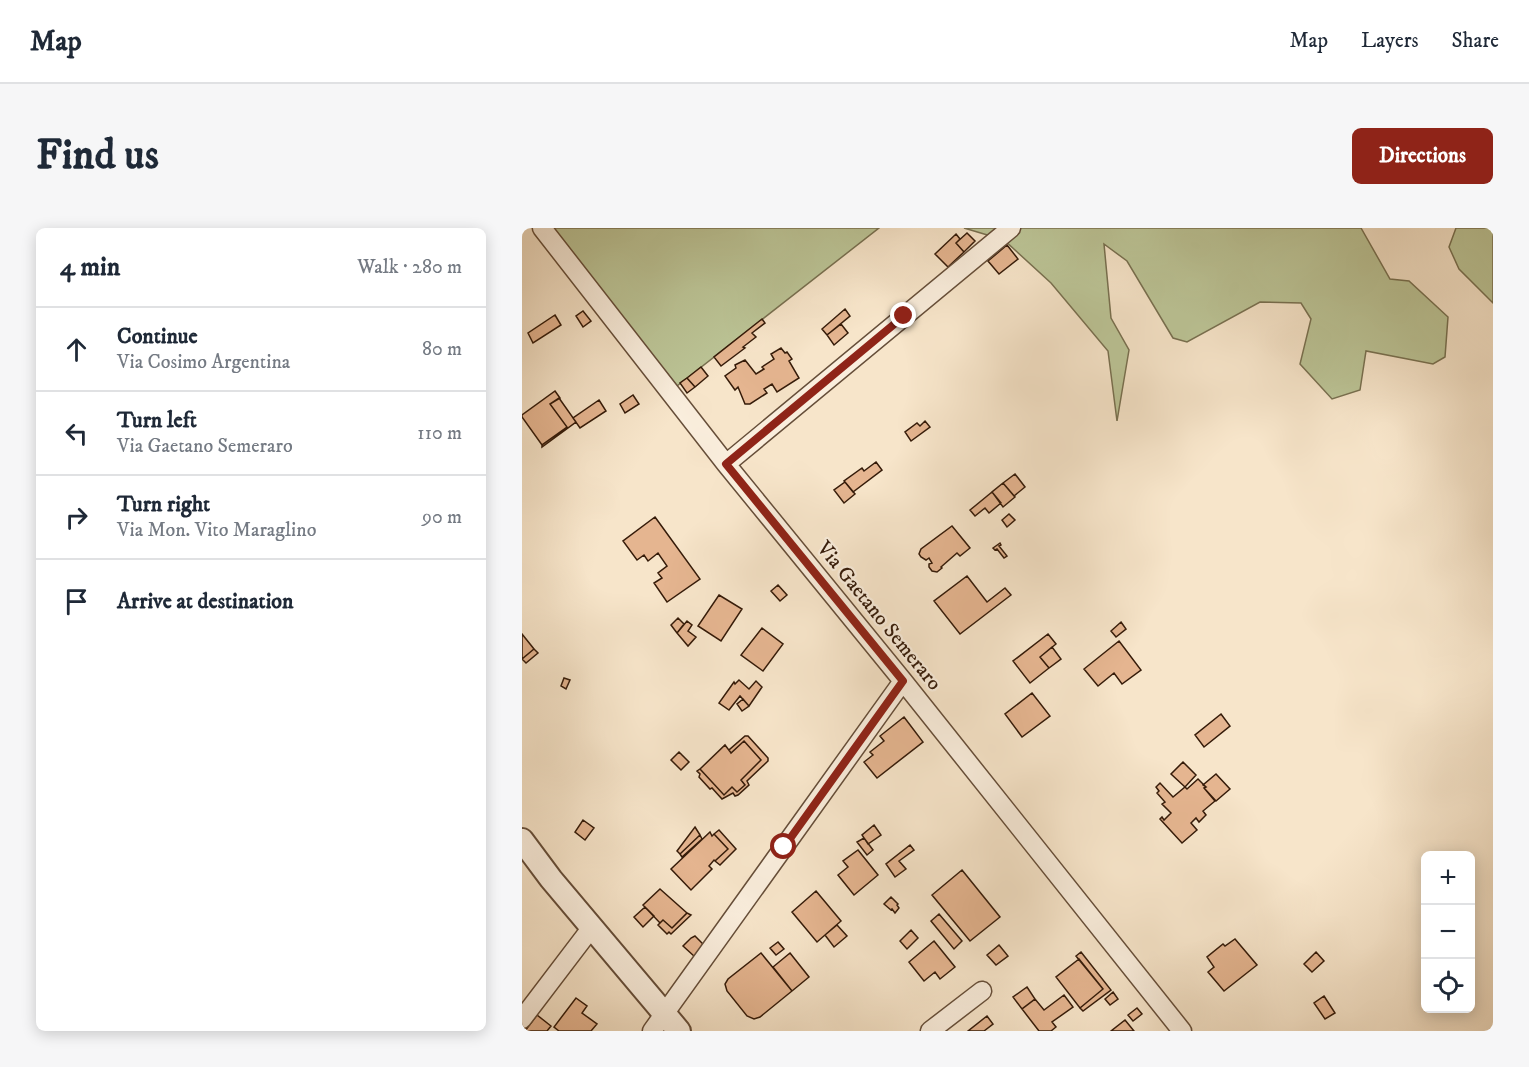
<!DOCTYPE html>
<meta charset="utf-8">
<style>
body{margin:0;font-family:"IM FELL DW Pica",serif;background:#f6f6f7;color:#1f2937}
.controls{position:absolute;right:18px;bottom:18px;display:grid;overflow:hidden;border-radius:9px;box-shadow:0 3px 15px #0003}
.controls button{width:54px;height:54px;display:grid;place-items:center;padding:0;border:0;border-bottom:2px solid #e0e1e3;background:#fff;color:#1f2937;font:30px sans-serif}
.stop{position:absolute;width:18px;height:18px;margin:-14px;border:4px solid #8f2418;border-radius:50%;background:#fff}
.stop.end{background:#8f2418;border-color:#fff;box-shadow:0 2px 6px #0008}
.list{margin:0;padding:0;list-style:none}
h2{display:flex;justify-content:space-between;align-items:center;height:78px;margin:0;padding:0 24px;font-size:26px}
h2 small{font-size:20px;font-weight:400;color:#747a83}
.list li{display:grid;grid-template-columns:39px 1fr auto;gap:18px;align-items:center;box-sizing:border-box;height:84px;padding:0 24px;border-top:2px solid #e0e1e3}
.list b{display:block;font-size:22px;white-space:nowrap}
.list p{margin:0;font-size:20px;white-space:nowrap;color:#747a83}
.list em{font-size:20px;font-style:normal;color:#747a83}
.icon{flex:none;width:33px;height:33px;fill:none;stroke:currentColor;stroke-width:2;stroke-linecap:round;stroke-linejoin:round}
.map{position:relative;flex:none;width:971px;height:803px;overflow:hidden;border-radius:9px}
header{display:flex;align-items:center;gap:36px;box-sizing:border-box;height:84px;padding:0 30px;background:#fff;border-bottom:2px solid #e0e1e3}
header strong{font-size:28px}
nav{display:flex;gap:33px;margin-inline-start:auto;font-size:21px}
.intro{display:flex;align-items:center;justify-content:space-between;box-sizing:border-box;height:144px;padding:0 36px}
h1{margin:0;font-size:42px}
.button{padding:15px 27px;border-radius:9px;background:#8f2418;color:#fff;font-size:21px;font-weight:700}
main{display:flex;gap:36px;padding:0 36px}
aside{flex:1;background:#fff;border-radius:9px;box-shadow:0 3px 15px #0003}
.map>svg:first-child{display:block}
</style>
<header>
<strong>Map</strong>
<nav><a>Map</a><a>Layers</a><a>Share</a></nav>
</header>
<div class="intro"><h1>Find us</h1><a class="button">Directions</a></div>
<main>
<aside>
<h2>4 min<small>Walk · 280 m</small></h2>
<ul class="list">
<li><svg class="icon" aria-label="ahead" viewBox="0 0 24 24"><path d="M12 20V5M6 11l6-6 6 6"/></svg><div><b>Continue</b><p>Via Cosimo Argentina</p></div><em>80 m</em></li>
<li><svg class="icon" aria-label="left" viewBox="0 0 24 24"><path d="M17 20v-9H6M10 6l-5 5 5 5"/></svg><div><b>Turn left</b><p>Via Gaetano Semeraro</p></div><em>110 m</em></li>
<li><svg class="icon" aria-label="right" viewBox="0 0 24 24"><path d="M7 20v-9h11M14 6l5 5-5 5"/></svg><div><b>Turn right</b><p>Via Mon. Vito Maraglino</p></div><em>90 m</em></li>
<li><svg class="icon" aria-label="arrive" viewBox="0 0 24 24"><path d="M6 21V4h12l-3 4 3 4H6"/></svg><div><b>Arrive at destination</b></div></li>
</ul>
</aside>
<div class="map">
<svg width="971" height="803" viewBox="0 0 971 803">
<rect width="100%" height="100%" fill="#f7e5ca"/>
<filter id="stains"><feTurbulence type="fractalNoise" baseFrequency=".00333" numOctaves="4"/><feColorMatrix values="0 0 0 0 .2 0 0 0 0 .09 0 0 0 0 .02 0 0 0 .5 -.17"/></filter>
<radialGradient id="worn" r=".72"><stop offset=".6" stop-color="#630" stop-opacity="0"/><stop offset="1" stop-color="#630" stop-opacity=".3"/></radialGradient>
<path fill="#bcc597" stroke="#787050" stroke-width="1.5" d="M30,0H357L155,158Z
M442,0H839L868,51L887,53L926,89L923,129L911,136L844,123L838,162L810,171L778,136L789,91L779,75L738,74L665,114L651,110L605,33L582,16L589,90L607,122L595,193L586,123L529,55L482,12Z
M934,0H971V75L937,41L927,19Z"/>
<path fill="#e5b590" stroke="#351b09" stroke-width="1.5" d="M445,5L453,13L442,24L434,15Z
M434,6L438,11L434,15L442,24L426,39L413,26Z
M485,17L496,31L477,46L466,33Z
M323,81L328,88L305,107L300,101Z
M61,83L69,93L61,99L54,88Z
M33,87L39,97L11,115L6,105Z
M240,91L243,95L230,105L234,109L221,119L223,120L199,138L192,129Z
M319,96L326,105L312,117L305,107Z
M259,120L263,125L265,124L270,131L267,133L277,150L255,164L250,156L242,161L245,165L228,176H223L216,159L213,162L203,148L214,140L213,137L223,132L234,146L242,141L240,139L252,131L249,126Z
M179,139L186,148L173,159L165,150Z
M165,150L173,159L165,165L158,155Z
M33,163L38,170L28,176L45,199L20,217L0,189V187Z
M111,167L117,176L103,185L98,176Z
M37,170L54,194L20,219V217L45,199L28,176Z
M77,172L84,183L58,200L51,190Z
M403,193L408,199L389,213L383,204L395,195L398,198Z
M354,234L360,242L331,264L322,253L340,240L342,243Z
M493,246L503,259L492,268L481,255Z
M323,254L333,266L322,275L312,262Z
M481,255L493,269L481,279L470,264Z
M470,264L479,275L467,285L463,280L453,288L448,282Z
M487,286L493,292L485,299L480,292Z
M133,289L178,351L145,374L132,355L140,350L136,345L145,338L136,325L126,333L122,327L115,332L101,313Z
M430,298L448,320L438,328L435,325L419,339L420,340L415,344L410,343L407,339V336L410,335L407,330L404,332L399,329L397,326L399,321Z
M478,315L479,317L477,318L485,328L482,330L475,321L473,322L471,320Z
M445,348L465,374L483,360L489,367L438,406L412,373Z
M256,357L265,367L258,373L249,363Z
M197,367L220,381L199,413L176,398Z
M156,390L162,396L155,405L149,397Z
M165,393L170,397L166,403L174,409L166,418L155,405Z
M599,394L604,401L594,409L589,403Z
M240,400L261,416L241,443L219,427Z
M0,406L12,421L0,431Z
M526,406L534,416L518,429L527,440L508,455L491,433Z
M597,413L619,442L600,456L592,445L576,458L562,441Z
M530,419L539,431L527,440L518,429Z
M12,421L16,425L4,435L0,431Z
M42,450L48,452L44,461L39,458Z
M217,452L227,461L234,453L240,459L227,478L218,468L207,482L197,475L212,454L213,456Z
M510,465L528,488L500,509L483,486Z
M221,471L227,478L220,483L215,476Z
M699,486L708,498L682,519L673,507Z
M382,489L401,514L355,550L342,534L351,527L348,524L362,513L358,508Z
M223,508H226L246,530V533L225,553L227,557L216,567L213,568L211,565L200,571L190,560L188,561L177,549L178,546L175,543L178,541L202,567L210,559L215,564L223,557L219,552L239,532L222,513L209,525L207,522Z
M222,513L239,532L219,552L223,557L215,564L210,559L202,567L178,541L203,517L209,525Z
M157,524L167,534L159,542L149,532Z
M661,534L674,547L663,559L649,546Z
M694,546L708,561L694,573L682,560L684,559L681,557Z
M676,551L684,559L682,560L693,573L681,583L684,587L677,594L674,590L669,595L675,602L660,615L638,591L640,589L642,592L649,585L640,576L643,574L635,565L637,563L634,559L638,555L651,569L663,559L665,561Z
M61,592L72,600L63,612L53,604Z
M352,597L359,607L346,616L340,607Z
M173,599L178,607L158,626L155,623Z
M197,602L214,621L198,637L193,633L206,621L192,606Z
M188,604L190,608L192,606L206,621L193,633L192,632L187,638L190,641L169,662L149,641Z
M178,607L180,611L160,629L158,626Z
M342,610L351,622L345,627L335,614Z
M388,617L392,622L377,633L384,641L373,649L364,636Z
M336,622L356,647L332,667L316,647L326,639L321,633Z
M440,642L478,689L448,713L410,667Z
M138,661L165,685L150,700L141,692L138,695L121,677Z
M294,663L319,693L295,714L270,684Z
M369,669L376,676L375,677L377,680L373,685L370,681L369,682L362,676Z
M123,679L132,688L121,699L112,689Z
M165,685L169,687L149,706L147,704L145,706L136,697L141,692L150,700Z
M417,686L440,713L432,721L409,693Z
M315,697L325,708L312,719L303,707Z
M389,702L396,710L385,721L378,713Z
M173,708L182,717L173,729L161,718L169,710Z
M713,711L735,737L702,763L686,744L692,739L685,729L701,716L703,718Z
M412,713L433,739L418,751L413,744L402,753L387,734Z
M256,714L262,721L254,727L248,720Z
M477,717L486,728L474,737L465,727Z
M559,724L589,762L561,783L558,780L581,761L554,728Z
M794,724L802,733L790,744L782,736Z
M239,725L270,763L238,789L232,791L225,788L205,763L203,756L206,751Z
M268,725L287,749L270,763L251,739Z
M557,731L581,761L558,780L534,749Z
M505,759L513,771L500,781L491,769Z
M591,764L596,771L588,777L583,771Z
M542,767L551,779L530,794L534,799L529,803H517L500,781L513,771L522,782Z
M802,768L813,785L803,791L792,775Z
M54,770L65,778L60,785L75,796L69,803H37L32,799Z
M615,780L620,786L611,793L606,787Z
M15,787L29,798L25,803H3Z
M465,788L471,796L462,803H446Z
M603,792L612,803H589Z"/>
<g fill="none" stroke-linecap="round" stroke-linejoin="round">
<defs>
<path id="minor" d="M20,0L204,236L381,453L660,803
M204,236L489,0
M0,791L70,699
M130,803L381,453
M408,803L460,763"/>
<path id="tertiary" d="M0,612L29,651L157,803"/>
</defs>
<use href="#minor" stroke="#664e39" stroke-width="21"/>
<use href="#tertiary" stroke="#664e39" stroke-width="26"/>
<use href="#minor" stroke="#faeedd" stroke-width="18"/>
<use href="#tertiary" stroke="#faeedd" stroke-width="22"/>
</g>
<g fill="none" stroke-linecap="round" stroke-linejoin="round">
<path stroke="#8f2418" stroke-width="8" d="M262,619L381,453L204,236L382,88"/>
</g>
<g text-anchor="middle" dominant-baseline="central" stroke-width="4.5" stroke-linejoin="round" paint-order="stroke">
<g font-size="21" fill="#351b09" stroke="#faeedd">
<text transform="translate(357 388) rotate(51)">Via Gaetano Semeraro</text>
</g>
</g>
<rect width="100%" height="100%" filter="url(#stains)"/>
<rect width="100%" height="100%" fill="url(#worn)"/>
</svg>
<div class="controls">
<button>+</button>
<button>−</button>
<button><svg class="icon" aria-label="locate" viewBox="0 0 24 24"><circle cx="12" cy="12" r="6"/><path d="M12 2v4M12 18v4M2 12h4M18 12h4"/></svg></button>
</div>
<div class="stop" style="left:262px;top:619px"></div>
<div class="stop end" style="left:382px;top:88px"></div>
</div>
</main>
